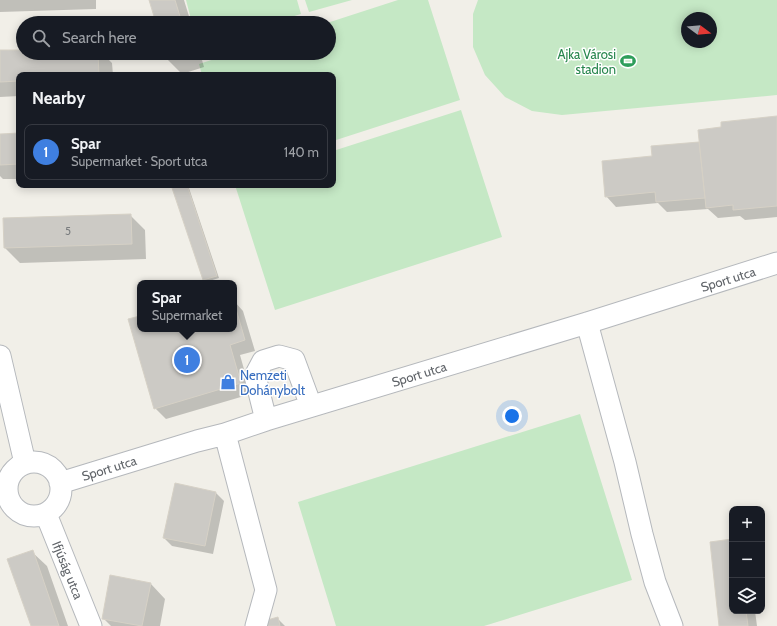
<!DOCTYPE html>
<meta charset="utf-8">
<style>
body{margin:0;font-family:Cabin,sans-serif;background:#242831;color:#f1f3f6}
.controls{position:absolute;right:12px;bottom:12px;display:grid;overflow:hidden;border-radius:8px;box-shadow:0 2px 10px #0003}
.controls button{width:36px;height:36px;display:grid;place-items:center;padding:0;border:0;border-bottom:1px solid #363941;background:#171b24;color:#f1f3f6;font:20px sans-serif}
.compass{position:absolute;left:681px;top:12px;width:36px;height:36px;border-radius:50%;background:#171b24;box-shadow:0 2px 10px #0003;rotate:106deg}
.you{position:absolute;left:512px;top:416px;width:14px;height:14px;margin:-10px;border:3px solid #fff;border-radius:50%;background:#1a73e8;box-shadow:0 0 0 6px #1a73e833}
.badge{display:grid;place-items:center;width:26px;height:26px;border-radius:50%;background:#b45309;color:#fff;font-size:13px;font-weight:700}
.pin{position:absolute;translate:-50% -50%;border:2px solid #fff;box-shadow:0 1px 4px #0006}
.popup{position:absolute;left:137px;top:280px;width:100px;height:52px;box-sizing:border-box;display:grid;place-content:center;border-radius:8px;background:#171b24;filter:drop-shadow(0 1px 3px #0005);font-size:13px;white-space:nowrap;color:#9ea1a6}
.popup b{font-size:15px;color:#f1f3f6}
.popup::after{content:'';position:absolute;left:50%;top:100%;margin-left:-8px;border:8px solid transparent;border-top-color:#171b24}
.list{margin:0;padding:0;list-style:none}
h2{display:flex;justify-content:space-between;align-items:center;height:52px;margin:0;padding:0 16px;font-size:17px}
h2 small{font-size:13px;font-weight:400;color:#9ea1a6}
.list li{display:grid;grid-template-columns:26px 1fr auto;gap:12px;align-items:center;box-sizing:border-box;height:56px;margin:0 8px 8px;padding:0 8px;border:1px solid #363941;border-radius:8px}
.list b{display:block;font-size:15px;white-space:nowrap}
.list p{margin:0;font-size:13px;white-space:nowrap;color:#9ea1a6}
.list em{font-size:13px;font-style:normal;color:#9ea1a6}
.icon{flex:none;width:22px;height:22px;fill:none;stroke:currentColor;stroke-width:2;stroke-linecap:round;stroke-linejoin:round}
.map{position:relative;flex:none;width:777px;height:626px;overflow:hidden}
.search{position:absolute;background:#171b24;box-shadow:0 2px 10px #0003;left:16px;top:16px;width:320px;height:44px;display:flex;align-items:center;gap:10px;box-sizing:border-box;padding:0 14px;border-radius:22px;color:#9ea1a6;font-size:15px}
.panel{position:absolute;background:#171b24;box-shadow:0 2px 10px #0003;left:16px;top:72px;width:320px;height:116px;border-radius:8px}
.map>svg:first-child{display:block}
</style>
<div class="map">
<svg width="777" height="626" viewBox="0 0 777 626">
<rect width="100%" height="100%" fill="#f1efe8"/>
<path fill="#c5e8c5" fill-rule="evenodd" d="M186,0H297L301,14L271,23H192Z
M305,0H352L309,12Z
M398,0H428L460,100L333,141V75H202L199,64L233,53H329V23H327Z
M478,0H777V95L562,115L532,111L505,97L485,75L473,47V14ZM687,18H711V42H687Z
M461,110L502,237L275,310L235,185H333V151Z
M580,414L632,580L484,626H336L298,502Z"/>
<path fill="#0003" d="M0,0H96V9L0,12Z
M150,0H184L191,23H157Z
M0,51H23V53H102L112,63L113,75H19V96L0,97Z
M166,53H200L204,67L182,74L167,59Z
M777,117V217L745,220L740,216L718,218L708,209L667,212L658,203L616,207L606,196L653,157L652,147L700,142L722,128Z
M19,134V179H3L0,176V135Z
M172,185H188L219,278L206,282L204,280Z
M130,215L145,230L146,259L20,263L5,248Z
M234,301L243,311L255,351L240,355L251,394L166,419L155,408L130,320L140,317V329H234Z
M175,485L216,493L224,501L213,554L172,546L164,538Z
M732,540V611H755L757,626H720Z
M32,552L47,566L68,626H32Z
M151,584L165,599L160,626H111L103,618Z
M277,618L285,626H263Z"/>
<path fill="#cccac5" stroke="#d6d1c6" d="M149,0H175L182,23H156Z
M0,50H23V53H98L99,75H19V81L0,82Z
M165,53H187L167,59Z
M777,116V206L733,210V205L706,208L698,130L721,127V122Z
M19,133V164L0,165V134Z
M699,142L705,198L656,202L655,192L605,197L602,161L652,156L651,146Z
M171,185H187L217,276L203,280Z
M131,214L132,244L4,248L3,218Z
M234,302L245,340L230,345L241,383L154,409L128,319L140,316V329H234Z
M175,483L216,492L205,546L163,538Z
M732,539V611H746L748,626H719L710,542Z
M33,550L59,626H31L7,559Z
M110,575L151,583L142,626L102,619Z
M278,617L280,626H262L260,622Z"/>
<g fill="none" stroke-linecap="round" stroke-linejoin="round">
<defs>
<path id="minor" d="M587,323L625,462L642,534L655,582L672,626
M0,356L25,463
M266,420L255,376L263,361L279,356L294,360L311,406
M225,434L266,590L256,626
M7 489a27 27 0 1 1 54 0a27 27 0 1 1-54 0Z
M60,483L197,441L225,434L266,420L587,323L777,263
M46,514L91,626"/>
</defs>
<use href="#minor" stroke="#b5b8bc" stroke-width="23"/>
<use href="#minor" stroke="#fff" stroke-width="21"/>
</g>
<defs>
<symbol id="stadium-bare" viewBox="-9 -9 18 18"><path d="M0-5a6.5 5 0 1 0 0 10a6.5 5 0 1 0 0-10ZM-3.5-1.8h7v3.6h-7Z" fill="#2e9e5b" stroke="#fff" stroke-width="2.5" paint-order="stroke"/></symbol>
<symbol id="shop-bare" viewBox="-9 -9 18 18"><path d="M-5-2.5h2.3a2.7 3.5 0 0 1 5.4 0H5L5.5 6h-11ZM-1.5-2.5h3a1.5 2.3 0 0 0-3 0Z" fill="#3f7fe0" stroke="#fff" stroke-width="2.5" paint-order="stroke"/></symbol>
</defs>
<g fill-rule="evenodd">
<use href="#stadium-bare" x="617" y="50" width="22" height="22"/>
<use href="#shop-bare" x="217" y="371" width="22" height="22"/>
</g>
<g text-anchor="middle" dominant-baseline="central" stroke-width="3" stroke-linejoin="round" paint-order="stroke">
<g font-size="11" fill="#7a7d7f">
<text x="68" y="231">5</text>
</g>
<g font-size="13" fill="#27864d" stroke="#fff" text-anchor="end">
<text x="616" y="54">Ajka Városi<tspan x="616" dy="15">stadion</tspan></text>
</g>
<g font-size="13" fill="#5f6368" stroke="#fff">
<text transform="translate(728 279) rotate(-17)">Sport utca</text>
<text transform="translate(419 374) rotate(-17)">Sport utca</text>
<text transform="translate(109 468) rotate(-17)">Sport utca</text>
<text transform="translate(68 570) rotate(68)">Ifjúság utca</text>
</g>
<g font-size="13" fill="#366cbe" stroke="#fff" text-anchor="start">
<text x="240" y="375">Nemzeti<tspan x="240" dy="15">Dohánybolt</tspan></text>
</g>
</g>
</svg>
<div class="controls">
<button>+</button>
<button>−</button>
<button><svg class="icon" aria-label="layers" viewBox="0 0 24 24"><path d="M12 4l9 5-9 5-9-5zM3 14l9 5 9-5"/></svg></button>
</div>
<svg class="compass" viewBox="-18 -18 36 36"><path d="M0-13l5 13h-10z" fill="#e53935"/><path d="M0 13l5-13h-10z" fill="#9ea1a6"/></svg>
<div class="you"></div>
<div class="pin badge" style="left:187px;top:360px;background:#3f7fe0">1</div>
<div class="popup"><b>Spar</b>Supermarket</div>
<div class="search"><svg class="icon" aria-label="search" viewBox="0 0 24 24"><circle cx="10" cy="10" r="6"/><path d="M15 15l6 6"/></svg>Search here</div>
<section class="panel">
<h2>Nearby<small></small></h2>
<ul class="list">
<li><span class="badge" style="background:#3f7fe0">1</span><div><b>Spar</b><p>Supermarket · Sport utca</p></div><em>140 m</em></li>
</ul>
</section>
</div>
